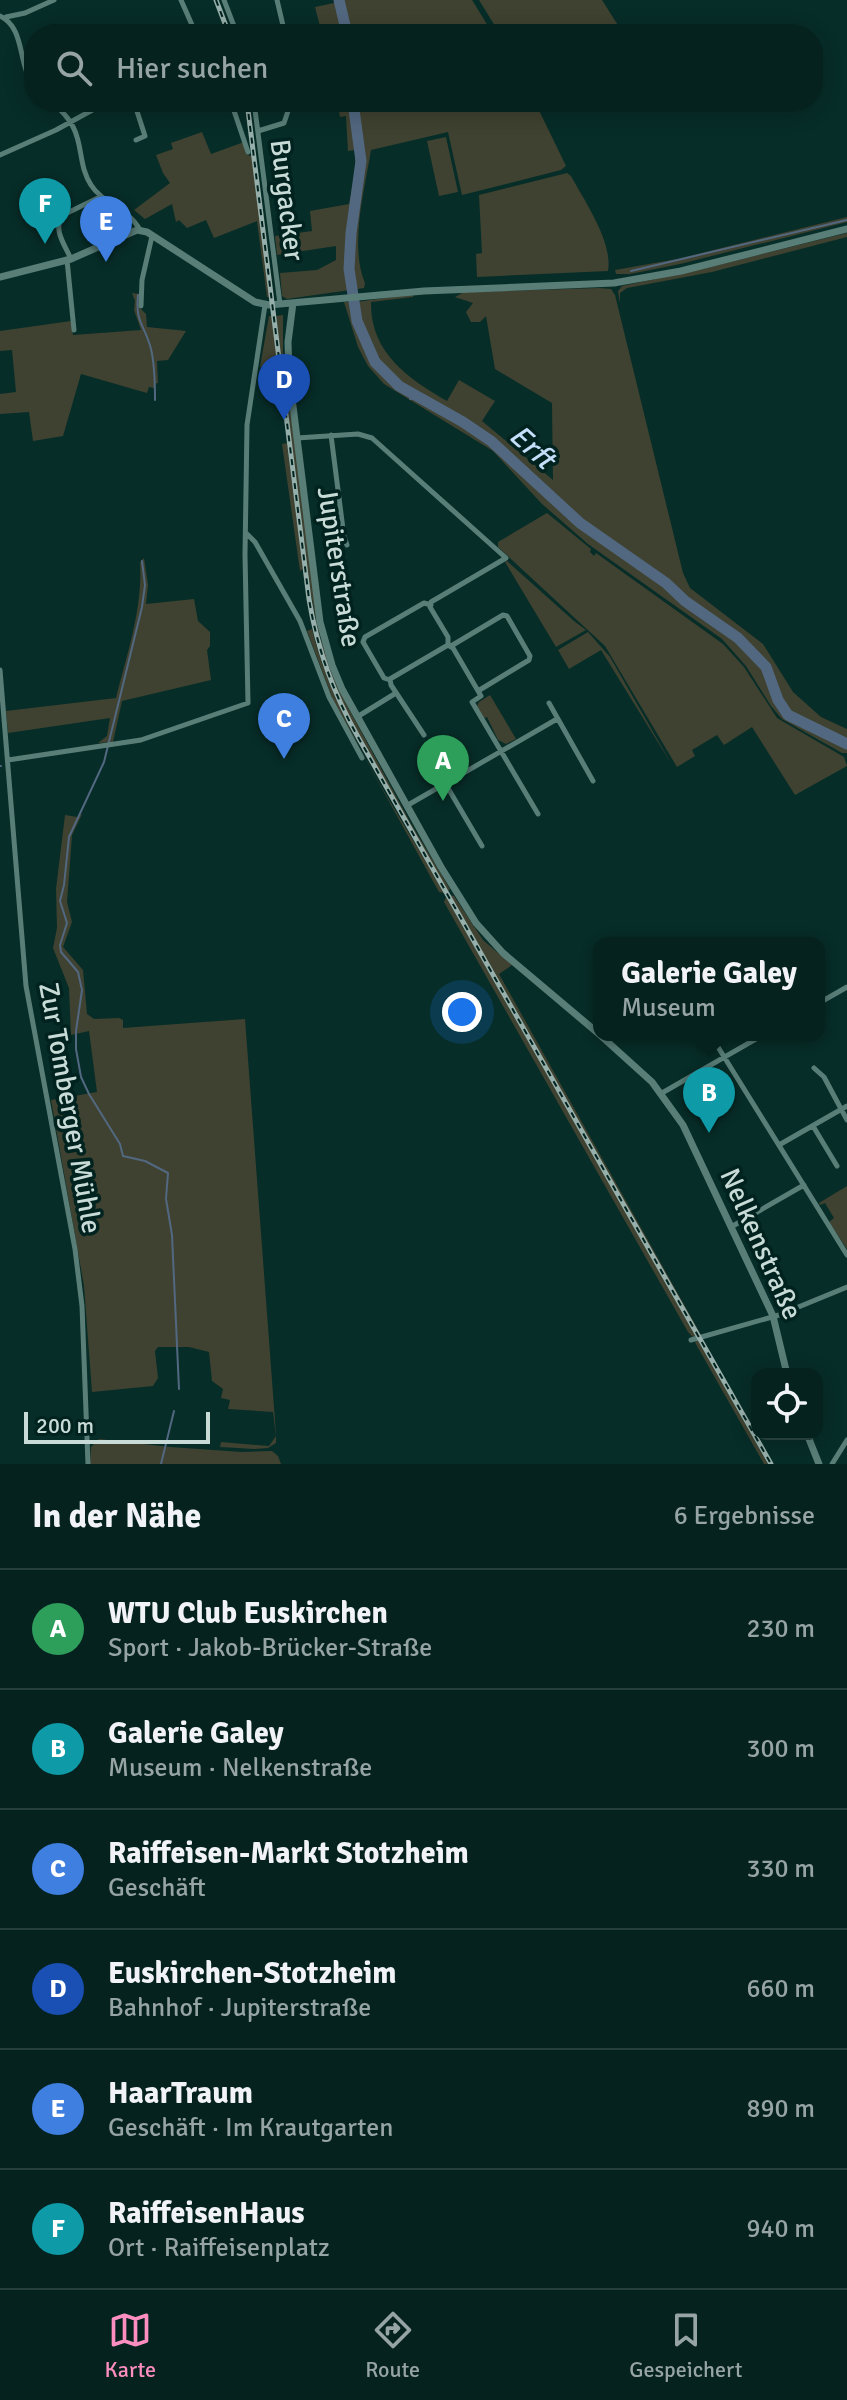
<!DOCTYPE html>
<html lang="de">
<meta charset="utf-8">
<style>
body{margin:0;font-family:Signika,sans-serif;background:#132f2b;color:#f1f3f6}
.controls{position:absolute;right:24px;bottom:24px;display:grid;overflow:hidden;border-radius:16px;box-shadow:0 4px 20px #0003}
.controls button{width:72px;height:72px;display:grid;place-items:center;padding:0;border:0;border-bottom:2px solid #263f3c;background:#05221e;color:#f1f3f6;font:40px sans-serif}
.scale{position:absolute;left:24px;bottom:20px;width:186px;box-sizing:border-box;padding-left:8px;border:4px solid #c8dbd7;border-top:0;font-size:22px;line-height:28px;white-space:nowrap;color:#c8dbd7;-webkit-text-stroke:6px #00231f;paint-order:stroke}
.you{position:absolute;left:462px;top:1012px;width:28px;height:28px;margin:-20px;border:6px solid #fff;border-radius:50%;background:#1a73e8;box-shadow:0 0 0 12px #1a73e833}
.badge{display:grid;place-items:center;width:52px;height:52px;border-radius:50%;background:#fd8ebf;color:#fff;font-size:26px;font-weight:700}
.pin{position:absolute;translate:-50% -66px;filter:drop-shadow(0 2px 4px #0008)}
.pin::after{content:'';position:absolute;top:42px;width:28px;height:24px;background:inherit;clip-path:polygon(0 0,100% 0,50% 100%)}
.popup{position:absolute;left:593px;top:937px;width:232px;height:104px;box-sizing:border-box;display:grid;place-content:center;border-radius:16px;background:#05221e;filter:drop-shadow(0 2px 6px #0005);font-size:26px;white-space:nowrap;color:#97a4a4}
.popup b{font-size:30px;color:#f1f3f6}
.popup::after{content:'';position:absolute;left:50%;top:100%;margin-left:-16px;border:16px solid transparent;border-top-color:#05221e}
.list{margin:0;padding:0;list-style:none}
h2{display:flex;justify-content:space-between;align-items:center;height:104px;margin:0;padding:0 32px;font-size:34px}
h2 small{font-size:26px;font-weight:400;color:#97a4a4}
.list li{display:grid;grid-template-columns:52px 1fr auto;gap:24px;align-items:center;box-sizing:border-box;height:120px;padding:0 32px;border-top:2px solid #263f3c}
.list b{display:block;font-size:30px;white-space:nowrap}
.list p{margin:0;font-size:26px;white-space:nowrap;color:#97a4a4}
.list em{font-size:26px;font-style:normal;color:#97a4a4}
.icon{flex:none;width:44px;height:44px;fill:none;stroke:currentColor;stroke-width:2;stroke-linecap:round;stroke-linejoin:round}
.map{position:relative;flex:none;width:847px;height:1464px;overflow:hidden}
.search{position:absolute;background:#05221e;box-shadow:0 4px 20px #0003;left:24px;right:24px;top:24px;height:88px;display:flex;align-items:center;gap:20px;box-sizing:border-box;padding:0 28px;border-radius:32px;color:#97a4a4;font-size:30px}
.sheet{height:824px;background:#05221e}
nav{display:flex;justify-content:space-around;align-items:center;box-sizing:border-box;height:112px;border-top:2px solid #263f3c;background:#05221e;font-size:22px;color:#97a4a4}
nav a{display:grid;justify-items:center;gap:4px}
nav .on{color:#fd8ebf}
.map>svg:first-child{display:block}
</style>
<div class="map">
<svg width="847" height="1464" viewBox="0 0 847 1464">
<rect width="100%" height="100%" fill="#072d28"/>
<path fill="#3f4230" d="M334,0H472L493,34H322L315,7L334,3Z
M479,0H602L621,30L614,34H500Z
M337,102H535L566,166L561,170L462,195L448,132L371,150C365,188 349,246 365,283L364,288L287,299L282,296L280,273L317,270L336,260V246L277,255L275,236L312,231L310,211L349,204L355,174V150L348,151L346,116L340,117Z
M202,132L211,154L244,142L249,156L252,155L270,297H267L257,221L214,238L206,220L187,228L179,220L176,222L172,204L145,219L134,210L170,183L163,173L156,155L173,149L171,143Z
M446,137L458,192L439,196L427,141Z
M567,173L571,176C585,202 613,242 608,271L477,277L476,254L482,253L479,195Z
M847,217V222L680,264L630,274H616L615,270L677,259Z
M847,233V237L712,272L627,288L620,293V303L618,291L622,286L698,270Z
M599,288L611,289L615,295L683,573L690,588L763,644L793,692L821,717L847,729V753H842L782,719L771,706L746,666L722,639L588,544L542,504L493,451L384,384L368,366L358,347L344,302H351L356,326L363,333L356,302L413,294V297L371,302C370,352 407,378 447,401L459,380L495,401L482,421L553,480L552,403L495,369L486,316L480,322H471L466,312L473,303L455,297L464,292Z
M132,293L140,294V308L146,314L147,327L186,331L168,360L157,361L158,383L154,384V388L149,387L147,393L81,374L63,436L33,441L29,412L0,414V394L16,392L12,350L0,351V331L71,321L73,335L141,330L134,310L135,301Z
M283,315V350L320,638L344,700L410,822L450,889L448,891L347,714L322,650L311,594L276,316Z
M269,316H272L279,376L272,373L269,361L267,368L260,367Z
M287,443L303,569L300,571L282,444Z
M547,513L591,549L590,552L594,556L596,553L723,644L744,667L777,718L844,757L847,766L795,795L752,727L724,745L717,735L692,750L695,756L677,767L605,646L498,547V542Z
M144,558L148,585L146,604L194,599L198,621L210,632V646L207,650L211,680L122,701L113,742L98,743L107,736L110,718L8,733L6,711L116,698C127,654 143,608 140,562Z
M507,561L574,621L586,630L556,647L505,562Z
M312,629C334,721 398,811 444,893L439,892L333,700L307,631Z
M588,632L610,657L672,765L601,650L569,669L558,650Z
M490,695L516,739L506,744L498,740L487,717L484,718L477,706L479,702Z
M82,814L72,835L67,902L72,922L63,947L83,970L87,1014L94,1019L119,1018L123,1020V1028L245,1019L276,1434V1443L268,1448L255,1449L220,1447L221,1442L269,1446L276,1436L273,1412L228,1409L230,1400L221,1398L223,1389L212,1381L209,1352L189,1347H158L155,1351L158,1378L153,1386L92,1392L84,1286L51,1100L97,1092L89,1031L71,1035L69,988L53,948L57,928L56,889L65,815L77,817Z
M450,895L454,896L483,940L512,965L499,974L701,1335H699Z
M446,897L696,1336L693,1337L688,1332L444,902Z
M847,1186V1249L829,1222L834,1218L825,1203L820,1205L819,1203Z
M698,1340L768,1464H764L697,1346L695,1342Z
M99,1439L170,1447L242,1452L272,1451L278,1456L281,1464H90L91,1447Z"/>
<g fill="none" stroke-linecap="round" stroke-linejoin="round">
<path stroke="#526880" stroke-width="2" d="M631,271L847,220
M138,295C135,323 145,325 151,349C155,366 155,383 155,400
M410,399L417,397
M142,561L145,585L142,607L104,762L69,837L64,885L60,901L67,923L60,945L61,952L78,972L82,990L76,1031V1049L81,1077L89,1094L120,1144L123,1156L145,1161L168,1173L166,1199L172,1235L179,1389
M0,766H1
M161,1464L174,1411"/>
<path stroke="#526880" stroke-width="11" d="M339,0L347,34
M353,102L361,161L351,233L349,269L357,321L375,362L399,386L463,422L491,441L580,523L666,583L685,601L738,638L766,667L778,700L788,715L847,744"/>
<path stroke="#597e78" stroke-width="5" d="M181,0L196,34
M224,0L237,34
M277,0L285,34
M0,16C26,28 17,65 34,85
M6,17L25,13L54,0
M52,102C63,112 73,122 77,137C82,153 81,170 91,185C103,204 127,207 140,230
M134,102L145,136L136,140
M231,102L248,152
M254,102L280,304
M258,131L284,123L291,102
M0,155L56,130L107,102
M125,213L130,232
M29,218L45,223H58
M71,259C65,245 52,229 63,215L100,197
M67,260L74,330
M141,306L142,280L152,236
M331,435L344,537L347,545
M297,438L358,434L372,438L506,558L431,602L430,607L448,637V645L453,648L481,696L472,702L538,814
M246,533L255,542L300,621L329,697L362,758
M451,646L503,615L507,616L530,656L529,660L478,691
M0,670L26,986L75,1249L82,1306L88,1464
M390,680L384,678L363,642L365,637L424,603L431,605
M549,703L593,781
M357,717L396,693
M424,735L391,685L390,679L448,645
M8,760L141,740L248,703L245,555L247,425L265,305
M445,783L482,846
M408,805L557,719
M819,1003L847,987
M718,1047L847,1255
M814,1068L824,1077L847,1120
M662,1093L763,1035
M813,1126L837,1166
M779,1145L847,1106
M731,1227L804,1185
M691,1340L779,1315L847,1287
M832,1464L847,1440"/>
<path stroke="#597e78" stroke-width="7" d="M0,277L71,259L137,230L147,232L255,302L269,305L424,291L614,283L681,271L847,229
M293,303L288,342L289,374L320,622L332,665L342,689L441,867L476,923L503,953L599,1034
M600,1035L652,1082L683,1125L773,1316L787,1374
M807,1434L819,1464"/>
<defs>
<path id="rail" d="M216,0L229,34
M247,102L309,599C317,648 333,693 358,737L771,1464"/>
</defs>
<use href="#rail" stroke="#97afaa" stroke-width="5"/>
<use href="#rail" stroke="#00231f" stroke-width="2" stroke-dasharray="6" stroke-linecap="butt"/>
</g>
<g text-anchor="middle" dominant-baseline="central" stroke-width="7" stroke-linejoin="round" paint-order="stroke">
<g font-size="28" fill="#c8dbd7" stroke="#00231f">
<text transform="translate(287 200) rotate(83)">Burgacker</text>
<text transform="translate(339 567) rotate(81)">Jupiterstraße</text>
<text transform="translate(70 1108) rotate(80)">Zur Tomberger Mühle</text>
<text transform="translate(761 1244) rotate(66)">Nelkenstraße</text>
</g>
<g font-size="30" font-style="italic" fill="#c5def9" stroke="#00231f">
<text transform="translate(532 447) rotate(42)">Erft</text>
</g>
</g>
</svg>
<div class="controls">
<button><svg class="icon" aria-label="locate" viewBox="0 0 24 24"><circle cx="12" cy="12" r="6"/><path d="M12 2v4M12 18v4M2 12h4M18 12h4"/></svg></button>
</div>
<div class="scale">200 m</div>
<div class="you"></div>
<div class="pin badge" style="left:443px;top:801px;background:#2e9e5b">A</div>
<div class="pin badge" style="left:709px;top:1133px;background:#0f9aa8">B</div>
<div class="popup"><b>Galerie Galey</b>Museum</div>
<div class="pin badge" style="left:284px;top:759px;background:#3f7fe0">C</div>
<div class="pin badge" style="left:284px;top:420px;background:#1a4fb4">D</div>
<div class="pin badge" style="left:106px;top:262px;background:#3f7fe0">E</div>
<div class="pin badge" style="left:45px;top:244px;background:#0f9aa8">F</div>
<div class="search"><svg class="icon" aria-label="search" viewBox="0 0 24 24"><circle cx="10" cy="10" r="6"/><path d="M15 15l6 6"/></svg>Hier suchen</div>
</div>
<section class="sheet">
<h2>In der Nähe<small>6 Ergebnisse</small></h2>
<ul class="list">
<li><span class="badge" style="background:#2e9e5b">A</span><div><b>WTU Club Euskirchen</b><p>Sport · Jakob-Brücker-Straße</p></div><em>230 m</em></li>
<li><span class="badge" style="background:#0f9aa8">B</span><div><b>Galerie Galey</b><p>Museum · Nelkenstraße</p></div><em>300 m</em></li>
<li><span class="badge" style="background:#3f7fe0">C</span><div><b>Raiffeisen-Markt Stotzheim</b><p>Geschäft</p></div><em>330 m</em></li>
<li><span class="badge" style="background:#1a4fb4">D</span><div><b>Euskirchen-Stotzheim</b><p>Bahnhof · Jupiterstraße</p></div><em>660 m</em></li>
<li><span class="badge" style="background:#3f7fe0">E</span><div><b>HaarTraum</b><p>Geschäft · Im Krautgarten</p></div><em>890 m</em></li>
<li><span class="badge" style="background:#0f9aa8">F</span><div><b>RaiffeisenHaus</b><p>Ort · Raiffeisenplatz</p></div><em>940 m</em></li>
</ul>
</section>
<nav>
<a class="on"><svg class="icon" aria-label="map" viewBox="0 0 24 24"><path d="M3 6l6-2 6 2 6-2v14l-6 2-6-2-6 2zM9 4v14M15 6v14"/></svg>Karte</a>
<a><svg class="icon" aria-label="directions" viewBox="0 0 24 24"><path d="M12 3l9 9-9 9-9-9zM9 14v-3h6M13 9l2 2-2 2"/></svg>Route</a>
<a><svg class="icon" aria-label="saved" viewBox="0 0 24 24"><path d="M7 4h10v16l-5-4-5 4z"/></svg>Gespeichert</a>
</nav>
